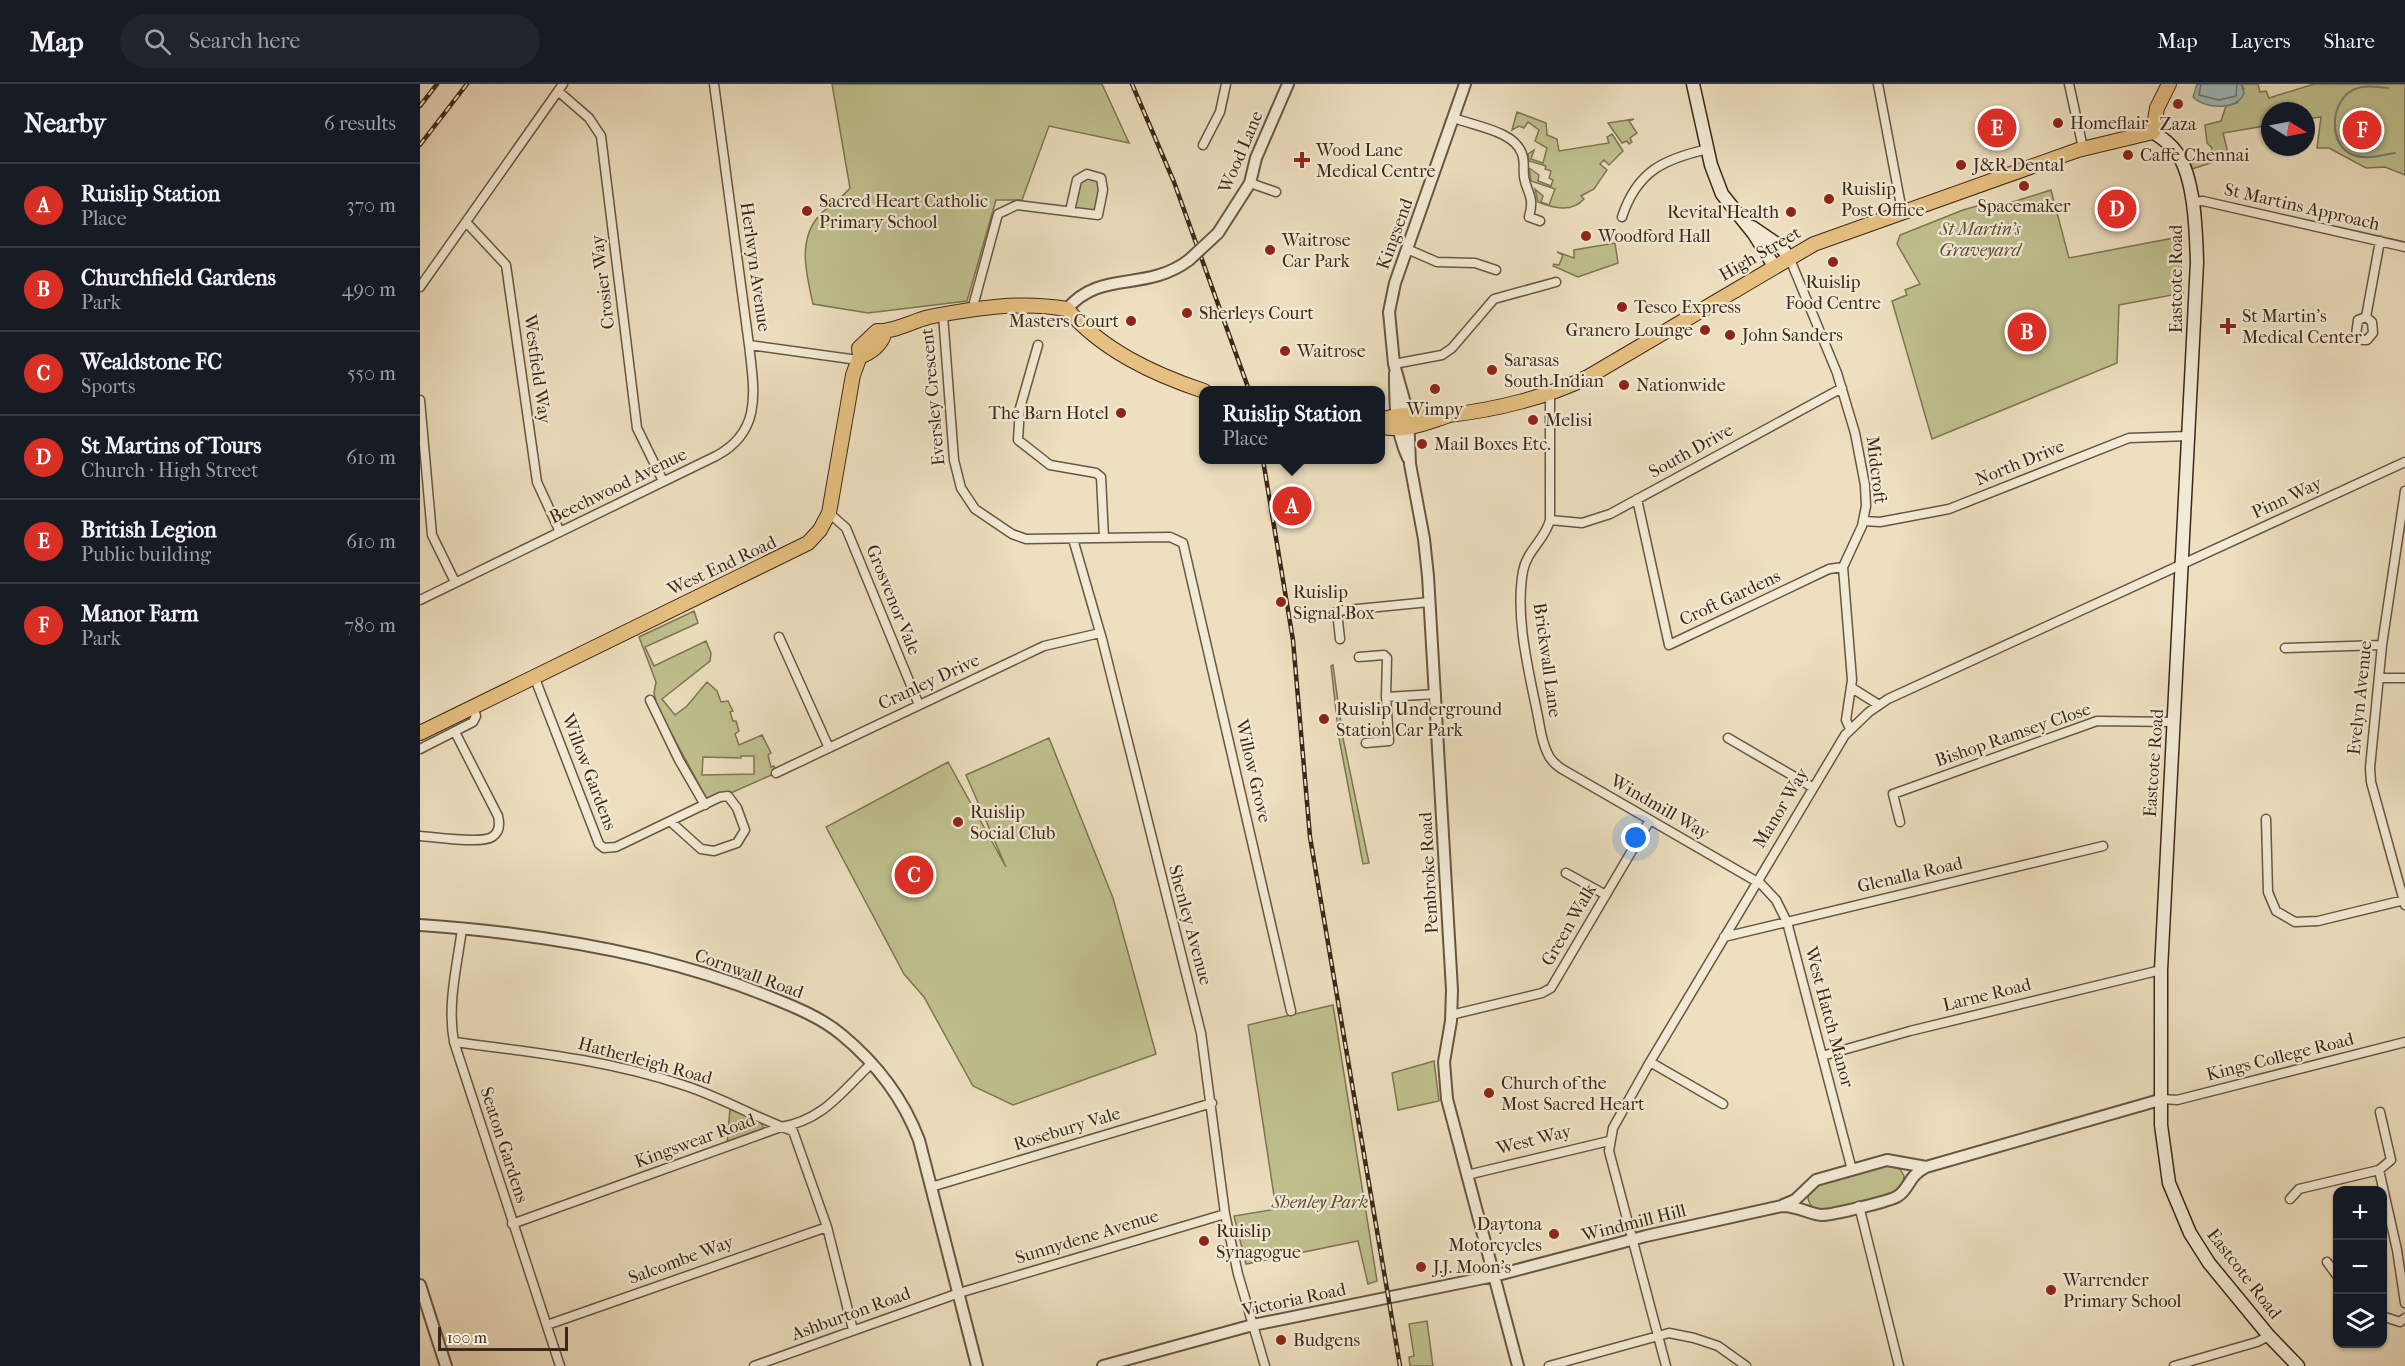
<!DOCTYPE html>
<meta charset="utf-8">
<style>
body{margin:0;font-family:"IM FELL French Canon",serif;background:#20242c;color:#f1f3f6}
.controls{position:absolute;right:18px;bottom:18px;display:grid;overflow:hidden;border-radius:12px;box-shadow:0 2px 4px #0004}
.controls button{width:54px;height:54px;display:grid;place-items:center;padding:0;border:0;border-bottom:2px solid #363941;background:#171b24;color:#f1f3f6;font:30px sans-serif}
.compass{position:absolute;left:1841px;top:18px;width:54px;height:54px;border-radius:50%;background:#171b24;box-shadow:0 2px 4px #0004;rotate:100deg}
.scale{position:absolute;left:18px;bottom:15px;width:130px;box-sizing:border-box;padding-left:6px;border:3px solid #3c2819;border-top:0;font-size:16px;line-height:21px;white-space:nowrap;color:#3c2819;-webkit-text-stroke:4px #f3ead5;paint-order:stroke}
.you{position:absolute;left:1216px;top:754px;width:21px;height:21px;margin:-15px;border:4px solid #fff;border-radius:50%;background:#1a73e8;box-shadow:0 0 0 9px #1a73e833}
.badge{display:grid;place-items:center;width:39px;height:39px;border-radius:50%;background:#d93025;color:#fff;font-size:20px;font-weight:700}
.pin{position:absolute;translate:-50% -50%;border:3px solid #fff;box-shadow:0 2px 6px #0006}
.popup{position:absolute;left:779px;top:302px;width:186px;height:78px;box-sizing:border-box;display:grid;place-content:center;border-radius:12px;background:#171b24;filter:drop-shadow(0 2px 4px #0005);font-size:20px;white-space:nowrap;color:#9ea1a6}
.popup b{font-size:22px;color:#f1f3f6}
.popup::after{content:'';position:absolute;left:50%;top:100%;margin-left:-12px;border:12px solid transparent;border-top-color:#171b24}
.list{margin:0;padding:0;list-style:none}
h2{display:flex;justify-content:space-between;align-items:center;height:78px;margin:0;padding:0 24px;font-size:26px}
h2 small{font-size:20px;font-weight:400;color:#9ea1a6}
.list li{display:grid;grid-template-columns:39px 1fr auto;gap:18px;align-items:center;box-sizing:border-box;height:84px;padding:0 24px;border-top:2px solid #363941}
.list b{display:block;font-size:22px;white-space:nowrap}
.list p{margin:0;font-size:20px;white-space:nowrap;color:#9ea1a6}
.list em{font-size:20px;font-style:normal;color:#9ea1a6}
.icon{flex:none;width:33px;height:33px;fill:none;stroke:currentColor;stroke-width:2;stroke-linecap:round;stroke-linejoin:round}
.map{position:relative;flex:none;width:1985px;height:1282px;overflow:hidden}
header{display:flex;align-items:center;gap:36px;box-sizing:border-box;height:84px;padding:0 30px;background:#171b24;border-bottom:2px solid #363941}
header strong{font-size:28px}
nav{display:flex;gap:33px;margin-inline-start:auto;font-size:21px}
.search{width:420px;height:54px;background:#20242c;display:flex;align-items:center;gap:15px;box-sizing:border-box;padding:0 21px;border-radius:33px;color:#9ea1a6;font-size:22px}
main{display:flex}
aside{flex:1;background:#171b24}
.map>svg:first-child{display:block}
</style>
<header>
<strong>Map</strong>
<div class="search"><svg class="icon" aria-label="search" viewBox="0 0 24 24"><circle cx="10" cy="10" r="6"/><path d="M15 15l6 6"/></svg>Search here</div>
<nav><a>Map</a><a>Layers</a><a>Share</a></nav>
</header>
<main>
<aside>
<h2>Nearby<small>6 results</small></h2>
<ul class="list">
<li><span class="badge">A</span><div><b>Ruislip Station</b><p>Place</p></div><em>370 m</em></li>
<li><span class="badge">B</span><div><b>Churchfield Gardens</b><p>Park</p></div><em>490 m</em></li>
<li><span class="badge">C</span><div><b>Wealdstone FC</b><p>Sports</p></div><em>550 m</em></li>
<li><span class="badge">D</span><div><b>St Martins of Tours</b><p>Church · High Street</p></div><em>610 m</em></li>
<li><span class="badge">E</span><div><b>British Legion</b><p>Public building</p></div><em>610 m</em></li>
<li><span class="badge">F</span><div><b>Manor Farm</b><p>Park</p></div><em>780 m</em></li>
</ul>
</aside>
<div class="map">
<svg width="1985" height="1282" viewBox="0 0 1985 1282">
<rect width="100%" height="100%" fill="#eddfbf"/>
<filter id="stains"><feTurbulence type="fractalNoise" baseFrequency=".00333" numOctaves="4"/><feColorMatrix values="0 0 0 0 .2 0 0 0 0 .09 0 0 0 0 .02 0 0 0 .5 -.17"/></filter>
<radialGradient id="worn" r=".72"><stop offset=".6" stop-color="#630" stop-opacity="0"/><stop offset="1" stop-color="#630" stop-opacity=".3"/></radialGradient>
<path fill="#bfc08e" stroke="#7e7454" stroke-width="1.5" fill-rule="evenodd" d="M412,0H682L709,59L629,42L602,116H576L547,217L448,229L393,220C387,192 377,158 398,133C406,123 420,116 430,104Z
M1821,0H1838L1840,8L1846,7L1849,14L1894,0H1985V91L1965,83L1946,84L1909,64H1897L1901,33L1886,35V27H1850V41L1803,49L1809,73L1772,85L1769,75L1790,68L1792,64L1787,59L1785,41L1801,37L1806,22L1817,19L1824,5Z
M1097,28L1126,39L1127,51L1137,55L1139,67L1189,59L1187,53L1192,50L1203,67L1189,81L1184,76L1180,80L1187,86L1174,105L1161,112L1164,115C1152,129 1133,124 1118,118L1115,105L1123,112L1121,118L1129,121L1135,105L1111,97L1109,84L1119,91L1118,97L1131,102L1133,96L1129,94L1131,87L1125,85L1126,82L1109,77L1108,70L1114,66L1111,75L1123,79L1127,64L1115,57L1119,46L1108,38L1104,44L1099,42L1092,46Z
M1214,35L1209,37L1217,49L1210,54L1212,58L1209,60L1207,57L1202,59L1188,39Z
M660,93L681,94L678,131L650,127Z
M1631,106L1649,174L1759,153L1763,209L1699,221L1697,279L1512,355L1472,217L1487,211L1485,206L1500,200L1477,160L1480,151L1543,126L1557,122L1583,121Z
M1195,159L1198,179L1158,193L1133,182L1134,180L1139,181L1143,171L1137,168L1154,174V166Z
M274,527L278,539L225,563L234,582L286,557L291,569L290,577L242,615L255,631L267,622L287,598L297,607L301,618L308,617L313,627L310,628L313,637H316L319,647L315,650L319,661L342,651L351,669L348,671L351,683L354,682L356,689L313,708L287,715L238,625L234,609L236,598L219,553ZM321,672H334V690L282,691L283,673L321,674Z
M913,581L923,654L949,779L943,780L919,654L911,582Z
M629,654L693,814L736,970L593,1021L553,1002L504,913L484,890L406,743L528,678L586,783L546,691Z
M913,921L957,1197L948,1200L938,1157L826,1180L814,1132L856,1125L828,941Z
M1014,977L1019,1017L978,1026L972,989Z
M310,1025L341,1038L344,1045L307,1059Z
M1464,1081L1480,1085L1484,1092L1483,1101L1471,1111L1401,1128C1385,1121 1385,1111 1395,1099Z
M1007,1237L1013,1282H990L989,1273L994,1272L989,1240Z"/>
<path fill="#9bbbba" stroke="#75807a" stroke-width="1.5" d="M1777,0H1821L1824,9C1818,27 1784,25 1773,13Z"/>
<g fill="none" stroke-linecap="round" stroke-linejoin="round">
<path stroke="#6c726a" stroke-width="1.5" d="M1781,0L1779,11L1799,16L1816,12L1817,0"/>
<path stroke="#75807a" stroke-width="2" d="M1968,4C1957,3 1945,1 1935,5C1910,15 1907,61 1933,71C1947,76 1962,71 1975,69"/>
<defs>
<path id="minor" d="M294,0L329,261L438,276
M1458,0L1482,127
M1649,0L1663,64
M138,7L169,34L181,52L217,344L243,397
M1034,34C1054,42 1095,47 1102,70C1105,77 1103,85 1104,93C1107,110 1115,112 1109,133L1120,137
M783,61L800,28L806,0
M830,99L856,108
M1772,118L1783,117L1985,163
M1202,133C1217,87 1244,75 1288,65
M46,138L86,181L117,398L140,448
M987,165L1017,178L1055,179L1076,186
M1369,173L1417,289L1435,349L1445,401L1446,422L1442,442L1423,483L1432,596L1426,636L1430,645
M0,203L143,0
M552,226L578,130L597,121L678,131L683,106L681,94L667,90L657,96L650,127
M523,231L534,376L541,404L555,425L592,450L606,455L750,453L763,459L871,927
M1946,233L1938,236L1936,251L1943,256H1947L1953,249L1952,238L1946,233L1960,157
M618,261L600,324L598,356L630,381L676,389L681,393L684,454
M974,280L1022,271L1032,264L1074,215L1136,198
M1130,310V436C1125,456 1107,466 1103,487C1095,532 1108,584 1117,628C1120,641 1121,656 1127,668C1130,676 1135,680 1142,685L1341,800L1356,816L1367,838L1432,1086
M0,316L12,451L35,498
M1985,407L1962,561L1950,684L1951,698L1985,821
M1217,415L1249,561L1409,485L1423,483
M409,429L426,444L499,621
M1130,436L1162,439L1190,430L1422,304
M1444,437L1460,438L1529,425L1709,354L1769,352
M653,455L682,555L781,949L805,1130L818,1190L845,1282
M0,516L296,372C343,347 334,306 329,261
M359,553L409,664
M920,555L917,527L1009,518
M1865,564L1962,561
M939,573L964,571L967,574L966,613L1016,610
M114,592L179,760L184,764L196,763L300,713L308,712L317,724L325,746L317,759L294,767L281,765L251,738
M1959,594H1985
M1432,604L1459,621
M230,616L259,676L285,721
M1308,654L1392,703
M946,659L969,657L966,613
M0,665L53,638L56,632L53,622
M356,689L624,562L680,549
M1846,735L1848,808L1856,827L1875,838L1898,837L1984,816
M1480,738L1473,710L1677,637L1755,638
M0,752C15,753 61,760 72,753C80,748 80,740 78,732L35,648
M1146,789L1186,811
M42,845C37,882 27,921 34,958L140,1282
M1304,853L1683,762
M1031,931L1122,909L1131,904L1230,736
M34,958C111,968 189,976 263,1001C301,1013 336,1034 373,1047L407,1143L433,1246
M1402,972L1490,947L1741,886
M1230,978L1303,1020
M1743,1015L1757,1016L1985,958
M1959,1086L1971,1076L1960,1028
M1047,1091L1189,1057
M511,1103L792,1019
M1870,1115L1879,1105L1959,1086L1977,1166L1985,1219
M1439,1122L1479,1282
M92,1140L361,1043C404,1036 422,1007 452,979
M1907,1178L1918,1193
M1962,1232L1980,1238L1985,1234
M127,1241L407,1143
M334,1282L539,1209L805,1130
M1129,1282L1249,1249L1274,1254L1298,1262L1326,1282
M1246,1282L1189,1067L1193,1044L1230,978L1425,651L1449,628L1468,615L1985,378
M1754,1282L1837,1258L1849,1252"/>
<path id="tertiary" d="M1045,0L975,199L969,228L974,280L988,330L990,380L1004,455L1008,492L1032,906L1031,937L1024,978L1027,1015L1098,1282
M798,149L830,99L836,74L868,0
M647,225C681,185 725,209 769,176
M975,289C975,319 975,346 988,374
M0,841C115,849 243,869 350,913C375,923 402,934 422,951C457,980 483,1014 499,1056L557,1282
M1363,1121L1375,1116L1396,1096L1467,1076L1506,1083
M0,1201L26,1282
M683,1282L833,1241L1074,1192L1226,1152L1362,1122C1379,1122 1391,1131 1402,1131C1412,1131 1471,1117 1478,1112C1490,1104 1488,1092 1506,1083L1743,1015"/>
<path id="secondary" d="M1273,0L1291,81L1302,110L1334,150L1354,182
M1733,48C1742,54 1751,60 1757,69C1775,95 1776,148 1777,178L1741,886V1041L1749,1099L1770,1149L1789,1179L1849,1252L1878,1282
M1332,143L1360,162L1369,173"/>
<path id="primary" d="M440,272C450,270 463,259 464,249
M960,337C984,326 1005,334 1029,331C1075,326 1128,313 1168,293L1394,160L1658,66L1733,48L1737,24L1749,0
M960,342C984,349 1005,339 1027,332
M0,649L388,459L400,446L409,429L433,291L440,272L439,264L457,247C472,249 492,237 509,233C555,224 600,217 647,225C682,266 733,290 784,307"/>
</defs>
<use href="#minor" stroke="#685642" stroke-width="11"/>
<use href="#tertiary" stroke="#685642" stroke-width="14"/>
<use href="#secondary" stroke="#3c2819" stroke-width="15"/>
<use href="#primary" stroke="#3c2819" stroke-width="16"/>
<use href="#minor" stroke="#f3ead5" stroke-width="8"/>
<use href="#tertiary" stroke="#f3ead5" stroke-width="10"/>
<use href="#secondary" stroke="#f3ead5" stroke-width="12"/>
<use href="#primary" stroke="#e6c080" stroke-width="14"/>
<defs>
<path id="rail" d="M712,0L754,98L829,306
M0,22L17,0
M0,61L47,0
M843,376L873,556L890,753L980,1282"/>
</defs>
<use href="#rail" stroke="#3c2819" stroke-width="4.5"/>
<use href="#rail" stroke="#f3ead5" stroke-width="2" stroke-dasharray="7" stroke-linecap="butt"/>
<defs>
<path id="tertiary-bridge" d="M769,176L798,149"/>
</defs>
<use href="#tertiary-bridge" stroke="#685642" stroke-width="14" stroke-linecap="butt"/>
<use href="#tertiary-bridge" stroke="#f3ead5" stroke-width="10"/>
</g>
<g fill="#8f2418" stroke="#f3ead5" stroke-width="2">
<circle cx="1758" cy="20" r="6"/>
<circle cx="1638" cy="39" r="6"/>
<circle cx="1708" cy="71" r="6"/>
<path d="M879 67h6v6h6v6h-6v6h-6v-6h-6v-6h6z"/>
<circle cx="1541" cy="81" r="6"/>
<circle cx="1604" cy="102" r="6"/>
<circle cx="1409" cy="115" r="6"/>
<circle cx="387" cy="127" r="6"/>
<circle cx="1371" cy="128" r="6"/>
<circle cx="1166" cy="152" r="6"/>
<circle cx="850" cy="166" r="6"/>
<circle cx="1413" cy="178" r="6"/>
<circle cx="1202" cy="223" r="6"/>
<circle cx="767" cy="229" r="6"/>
<circle cx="711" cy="237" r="6"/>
<path d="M1805 233h6v6h6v6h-6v6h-6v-6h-6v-6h6z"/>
<circle cx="1285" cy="246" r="6"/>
<circle cx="1310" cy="251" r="6"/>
<circle cx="865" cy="267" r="6"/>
<circle cx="1072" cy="286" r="6"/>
<circle cx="1204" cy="301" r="6"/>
<circle cx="1015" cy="305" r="6"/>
<circle cx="701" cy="329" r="6"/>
<circle cx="1113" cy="336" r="6"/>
<circle cx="1002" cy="360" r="6"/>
<circle cx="861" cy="518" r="6"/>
<circle cx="904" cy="635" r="6"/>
<circle cx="538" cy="738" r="6"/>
<circle cx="1069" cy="1009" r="6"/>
<circle cx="1134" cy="1150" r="6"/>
<circle cx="784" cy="1157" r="6"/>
<circle cx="1001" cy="1183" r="6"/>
<circle cx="1631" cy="1206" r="6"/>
<circle cx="861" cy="1256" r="6"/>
</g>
<g text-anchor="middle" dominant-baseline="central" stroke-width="4.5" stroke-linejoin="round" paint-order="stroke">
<g font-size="18" fill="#3c2819" stroke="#f3ead5" text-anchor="start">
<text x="1650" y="39">Homeflair</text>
<text x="1758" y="40" text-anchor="middle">Zaza</text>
<text x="896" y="66">Wood Lane<tspan x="896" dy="21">Medical Centre</tspan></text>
<text x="1720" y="71">Caffe Chennai</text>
<text x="1553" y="81">J&amp;R Dental</text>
<text x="1421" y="105">Ruislip<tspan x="1421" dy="21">Post Office</tspan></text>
<text x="399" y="117">Sacred Heart Catholic<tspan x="399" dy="21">Primary School</tspan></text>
<text x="1604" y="122" text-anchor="middle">Spacemaker</text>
<text x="1359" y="128" text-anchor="end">Revital Health</text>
<text x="1178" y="152">Woodford Hall</text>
<text x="862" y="156">Waitrose<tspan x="862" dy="21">Car Park</tspan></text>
<text x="1413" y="198" text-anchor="middle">Ruislip<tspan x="1413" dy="21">Food Centre</tspan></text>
<text x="1214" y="223">Tesco Express</text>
<text x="779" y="229">Sherleys Court</text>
<text x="1822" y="232">St Martin's<tspan x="1822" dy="21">Medical Center</tspan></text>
<text x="699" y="237" text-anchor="end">Masters Court</text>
<text x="1273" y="246" text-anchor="end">Granero Lounge</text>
<text x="1322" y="251">John Sanders</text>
<text x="877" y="267">Waitrose</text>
<text x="1084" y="276">Sarasas<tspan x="1084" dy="21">South Indian</tspan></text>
<text x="1216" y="301">Nationwide</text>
<text x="1015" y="325" text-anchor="middle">Wimpy</text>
<text x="689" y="329" text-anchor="end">The Barn Hotel</text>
<text x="1125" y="336">Melisi</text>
<text x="1014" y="360">Mail Boxes Etc.</text>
<text x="873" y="508">Ruislip<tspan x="873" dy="21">Signal Box</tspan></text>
<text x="916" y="625">Ruislip Underground<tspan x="916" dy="21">Station Car Park</tspan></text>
<text x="550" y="728">Ruislip<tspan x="550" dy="21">Social Club</tspan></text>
<text x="1081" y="999">Church of the<tspan x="1081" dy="21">Most Sacred Heart</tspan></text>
<text x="1122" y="1140" text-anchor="end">Daytona<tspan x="1122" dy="21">Motorcycles</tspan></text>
<text x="796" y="1147">Ruislip<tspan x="796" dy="21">Synagogue</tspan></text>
<text x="1013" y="1183">J.J. Moon's</text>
<text x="1643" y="1196">Warrender<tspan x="1643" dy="21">Primary School</tspan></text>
<text x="873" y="1256">Budgens</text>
</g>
<g font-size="18" fill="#3c2819" stroke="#f3ead5">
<text transform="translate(821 68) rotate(-67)">Wood Lane</text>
<text transform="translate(1882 123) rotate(13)">St Martins Approach</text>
<text transform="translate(975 150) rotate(-70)">Kingsend</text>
<text transform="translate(1340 170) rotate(-30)">High Street</text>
<text transform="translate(335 183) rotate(82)">Herlwyn Avenue</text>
<text transform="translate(1756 195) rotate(-90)">Eastcote Road</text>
<text transform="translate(183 198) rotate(-97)">Crosier Way</text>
<text transform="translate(117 285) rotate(82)">Westfield Way</text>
<text transform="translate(513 313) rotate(-95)">Eversley Crescent</text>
<text transform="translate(1271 367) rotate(-29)">South Drive</text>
<text transform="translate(1600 379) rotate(-22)">North Drive</text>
<text transform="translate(1456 386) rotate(83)">Midcroft</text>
<text transform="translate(198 402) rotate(-26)">Beechwood Avenue</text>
<text transform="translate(1867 414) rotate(-25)">Pinn Way</text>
<text transform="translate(302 482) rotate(-25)">West End Road</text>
<text transform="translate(1310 514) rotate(-25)">Croft Gardens</text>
<text transform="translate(473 516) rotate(68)">Grosvenor Vale</text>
<text transform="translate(1127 576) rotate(82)">Brickwall Lane</text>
<text transform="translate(509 598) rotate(-25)">Cranley Drive</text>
<text transform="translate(1940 614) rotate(-84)">Evelyn Avenue</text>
<text transform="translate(1593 651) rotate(-19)">Bishop Ramsey Close</text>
<text transform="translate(1734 679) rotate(-86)">Eastcote Road</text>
<text transform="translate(833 687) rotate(77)">Willow Grove</text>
<text transform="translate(169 688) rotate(69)">Willow Gardens</text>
<text transform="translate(1240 723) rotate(30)">Windmill Way</text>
<text transform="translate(1361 724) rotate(-59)">Manor Way</text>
<text transform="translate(1009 789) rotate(-93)">Pembroke Road</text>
<text transform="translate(1490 791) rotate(-13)">Glenalla Road</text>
<text transform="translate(770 841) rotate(75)">Shenley Avenue</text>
<text transform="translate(1149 841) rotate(-60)">Green Walk</text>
<text transform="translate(329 890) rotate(20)">Cornwall Road</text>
<text transform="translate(1567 911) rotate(-14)">Larne Road</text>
<text transform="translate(1409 933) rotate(75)">West Hatch Manor</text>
<text transform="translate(1860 973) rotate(-14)">Kings College Road</text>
<text transform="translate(225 977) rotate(15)">Hatherleigh Road</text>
<text transform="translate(647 1045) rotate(-17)">Rosebury Vale</text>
<text transform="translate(1114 1056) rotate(-14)">West Way</text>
<text transform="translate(275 1057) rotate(-20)">Kingswear Road</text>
<text transform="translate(84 1061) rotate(72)">Seaton Gardens</text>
<text transform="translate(1214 1139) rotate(-14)">Windmill Hill</text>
<text transform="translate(667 1153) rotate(-17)">Sunnydene Avenue</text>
<text transform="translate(261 1176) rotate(-20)">Salcombe Way</text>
<text transform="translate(1824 1190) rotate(52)">Eastcote Road</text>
<text transform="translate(874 1216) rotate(-12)">Victoria Road</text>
<text transform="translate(431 1230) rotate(-20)">Ashburton Road</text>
</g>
<g font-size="18" font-style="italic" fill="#5d4e36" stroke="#f3ead5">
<text x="1560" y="145">St Martin's<tspan x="1560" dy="21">Graveyard</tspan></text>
<text x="900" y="1118">Shenley Park</text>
</g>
</g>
<rect width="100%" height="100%" filter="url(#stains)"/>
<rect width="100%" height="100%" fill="url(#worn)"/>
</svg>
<div class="controls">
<button>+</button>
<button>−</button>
<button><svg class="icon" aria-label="layers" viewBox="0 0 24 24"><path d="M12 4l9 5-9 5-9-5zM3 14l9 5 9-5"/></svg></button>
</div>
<svg class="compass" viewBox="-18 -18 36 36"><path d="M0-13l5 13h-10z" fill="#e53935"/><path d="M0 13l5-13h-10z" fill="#9ea1a6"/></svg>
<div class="scale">100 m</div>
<div class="you"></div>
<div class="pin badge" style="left:872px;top:422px">A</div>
<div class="popup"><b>Ruislip Station</b>Place</div>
<div class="pin badge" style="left:1607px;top:248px">B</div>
<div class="pin badge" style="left:494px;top:791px">C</div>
<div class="pin badge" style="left:1697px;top:125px">D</div>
<div class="pin badge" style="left:1577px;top:44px">E</div>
<div class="pin badge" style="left:1942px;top:46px">F</div>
</div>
</main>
